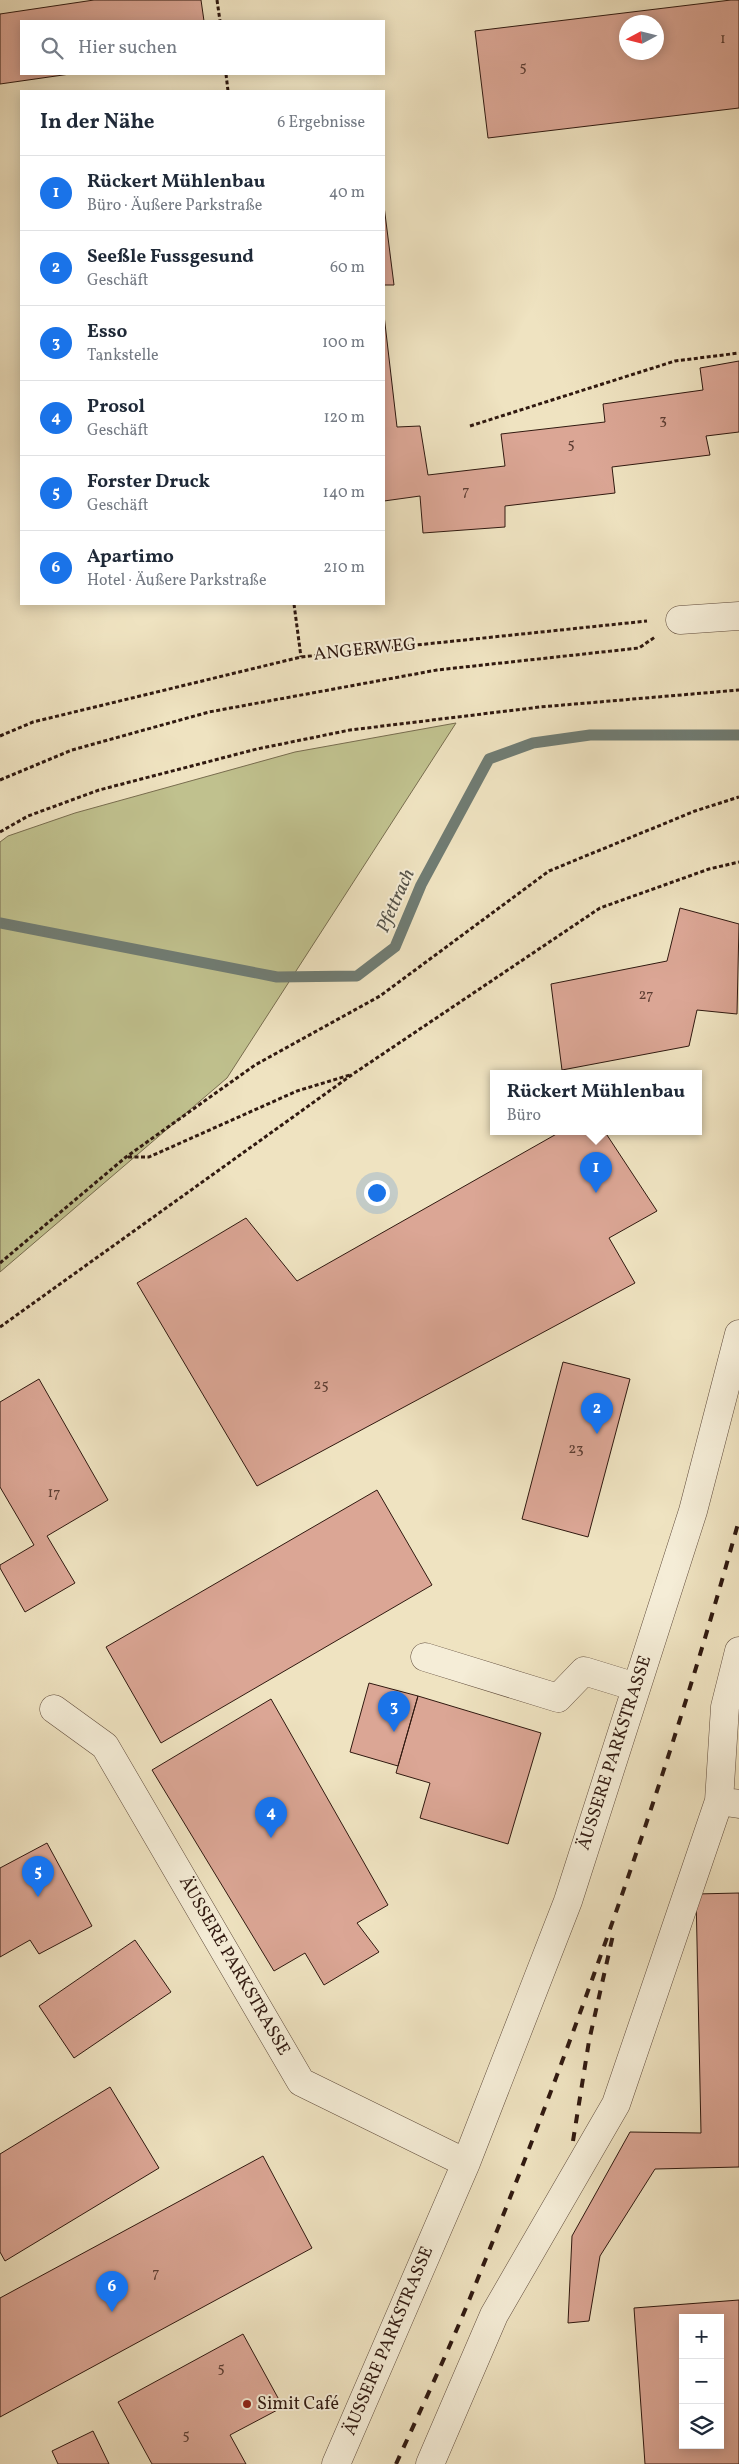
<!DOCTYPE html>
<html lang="de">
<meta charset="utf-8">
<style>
body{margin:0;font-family:Vollkorn,serif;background:#f6f6f7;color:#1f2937}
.controls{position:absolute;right:15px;bottom:15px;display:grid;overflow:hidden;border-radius:0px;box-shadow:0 2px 12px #0003}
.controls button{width:45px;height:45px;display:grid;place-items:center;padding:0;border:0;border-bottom:1px solid #e0e1e3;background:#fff;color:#1f2937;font:25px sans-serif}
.compass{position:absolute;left:619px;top:15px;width:45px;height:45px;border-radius:50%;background:#fff;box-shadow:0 2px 12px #0003;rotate:263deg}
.you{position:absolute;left:376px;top:1192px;width:18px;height:18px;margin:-12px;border:4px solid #fff;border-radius:50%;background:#1a73e8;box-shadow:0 0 0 8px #1a73e833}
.badge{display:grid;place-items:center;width:32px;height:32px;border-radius:50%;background:#1a73e8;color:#fff;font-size:16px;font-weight:700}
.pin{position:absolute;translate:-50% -41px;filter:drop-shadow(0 1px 2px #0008)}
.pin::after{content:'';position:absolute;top:26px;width:18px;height:15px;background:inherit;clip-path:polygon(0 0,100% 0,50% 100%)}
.popup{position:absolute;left:490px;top:1070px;width:212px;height:65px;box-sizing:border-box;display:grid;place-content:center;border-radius:0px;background:#fff;filter:drop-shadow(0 1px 4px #0005);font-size:16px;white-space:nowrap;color:#747a83}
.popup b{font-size:19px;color:#1f2937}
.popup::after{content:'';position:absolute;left:50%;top:100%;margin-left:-10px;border:10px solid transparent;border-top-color:#fff}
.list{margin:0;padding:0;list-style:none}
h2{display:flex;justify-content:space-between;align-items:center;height:65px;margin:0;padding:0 20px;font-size:21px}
h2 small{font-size:16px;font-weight:400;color:#747a83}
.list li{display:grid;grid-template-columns:32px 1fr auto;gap:15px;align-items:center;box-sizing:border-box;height:75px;padding:0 20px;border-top:1px solid #e0e1e3}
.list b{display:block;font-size:19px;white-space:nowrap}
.list p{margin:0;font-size:16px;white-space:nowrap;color:#747a83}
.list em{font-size:16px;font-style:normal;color:#747a83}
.icon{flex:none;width:28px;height:28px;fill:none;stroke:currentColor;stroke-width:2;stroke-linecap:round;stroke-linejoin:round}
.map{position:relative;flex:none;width:739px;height:2464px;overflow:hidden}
.search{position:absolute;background:#fff;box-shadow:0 2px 12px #0003;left:20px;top:20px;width:365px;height:55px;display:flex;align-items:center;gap:12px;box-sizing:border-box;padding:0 18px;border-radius:0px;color:#747a83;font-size:19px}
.panel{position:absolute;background:#fff;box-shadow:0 2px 12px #0003;left:20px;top:90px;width:365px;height:515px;border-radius:0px}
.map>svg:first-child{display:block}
</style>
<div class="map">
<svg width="739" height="2464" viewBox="0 0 739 2464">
<rect width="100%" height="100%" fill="#efe3c1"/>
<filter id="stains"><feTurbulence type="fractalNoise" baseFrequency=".004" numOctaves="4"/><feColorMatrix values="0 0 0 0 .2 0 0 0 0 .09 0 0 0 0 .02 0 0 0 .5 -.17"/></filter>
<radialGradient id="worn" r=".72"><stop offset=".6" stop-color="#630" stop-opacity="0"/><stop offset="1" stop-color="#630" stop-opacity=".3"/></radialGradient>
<path fill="#c0c18e" stroke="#786d4f" d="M456,723L227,1078L0,1272V842L8,836L75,813L295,752Z"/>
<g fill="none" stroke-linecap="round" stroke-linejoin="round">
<path stroke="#707c73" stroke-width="11" d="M0,923L277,977L357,976L395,947L421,885L489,759L533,743L590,735H739"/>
</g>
<path fill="#dba695" stroke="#301910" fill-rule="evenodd" d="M94,0H201L204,21H21V74H70L0,84V14Z
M731,0H739V108L488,138L475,31ZM626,22H656V52H626Z
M384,206L394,285H384Z
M384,315L397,427L420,426L428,475L505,466L501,434L605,422L603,404L703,390L700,368L739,361V432L706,436L710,455L612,467L615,493L505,506V527L423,533L420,496L384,501Z
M680,908L739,924L737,1014L697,1010L689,1046L562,1070L551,984L667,961Z
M560,1132H605L657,1211L609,1238L635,1283L257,1486L137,1283L246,1218L297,1281Z
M563,1362L630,1379L588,1537L522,1519Z
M39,1379L108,1500L47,1536L75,1583L25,1612L0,1568V1565L34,1545L0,1487V1402Z
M377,1490L432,1585L161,1743L106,1647Z
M369,1683L418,1696L398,1766L350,1752Z
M418,1696L541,1733L508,1844L420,1818L430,1783L396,1773Z
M271,1699L388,1905L357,1923L379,1952L324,1985L305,1953L274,1971L152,1770Z
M47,1843L92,1926L39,1954L30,1940L0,1957V1868Z
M739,1893V2167L655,2169L600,2256L589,2321L568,2323L572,2236L630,2132L701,2133L696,1894Z
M135,1940L171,1992L74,2058L39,2006Z
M110,2087L159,2168L5,2261L0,2252V2154Z
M263,2156L312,2248L0,2417V2298Z
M739,2300V2464H645L634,2308ZM683,2318H720V2445H683Z
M243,2334L283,2407L230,2435L246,2464H152L118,2402Z
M93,2431L109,2464H58L52,2451Z"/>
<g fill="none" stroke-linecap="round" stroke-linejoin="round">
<defs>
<path id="minor" d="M680,620L739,616
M425,1657L558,1698L584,1671L636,1687
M54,1709L105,1746L301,2082L466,2163
M719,1801L725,1707L739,1651
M336,2464L466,2163L568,1901L693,1511L739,1334
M430,2464L494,2315L616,2104L719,1801L739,1804"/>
</defs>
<use href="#minor" stroke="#604c3c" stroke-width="29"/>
<path stroke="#301910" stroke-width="3" stroke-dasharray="4 2.5" stroke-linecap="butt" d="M217,0L220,21
M226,74L228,91
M470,426L675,361L739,353
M294,604L301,657
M0,736L33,722L301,657L647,621
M0,780L72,750L209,712L437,670L639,648L655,637
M0,832L28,816L99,790L257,749L350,730L540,707L739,690
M128,1157H149L297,1091L350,1075
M0,1263L126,1157L255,1065L380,996L549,871L695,811L739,797
M0,1327L353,1074L600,908L709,869L739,862"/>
<use href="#minor" stroke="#f5edd7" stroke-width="28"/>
<path stroke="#301910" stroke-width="4" stroke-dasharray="9 9" stroke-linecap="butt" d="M573,2141L589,2041L613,1935
M396,2464C421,2409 447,2354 470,2298C573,2044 666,1784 739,1520"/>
</g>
<circle fill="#8f2418" stroke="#f5edd7" stroke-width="2" cx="247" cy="2404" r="5"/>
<g text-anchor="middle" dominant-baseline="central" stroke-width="4" stroke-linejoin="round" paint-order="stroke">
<g font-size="15" fill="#5b3c31">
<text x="723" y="39">1</text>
<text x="523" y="67">5</text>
<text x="663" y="420">3</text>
<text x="571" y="444">5</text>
<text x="466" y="491">7</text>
<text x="646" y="995">27</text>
<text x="321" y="1385">25</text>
<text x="576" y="1449">23</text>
<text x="54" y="1493">17</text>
<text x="156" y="2273">7</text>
<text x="221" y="2368">5</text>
<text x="186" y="2435">5</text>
</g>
<g font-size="18" fill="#301910" stroke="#f5edd7">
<text transform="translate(365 650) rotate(-6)">ANGERWEG</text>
<text transform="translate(615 1753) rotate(-72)">ÄUSSERE PARKSTRASSE</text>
<text transform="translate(234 1966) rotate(60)">ÄUSSERE PARKSTRASSE</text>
<text transform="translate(389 2341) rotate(-67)">ÄUSSERE PARKSTRASSE</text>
</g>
<g font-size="18" fill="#301910" stroke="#f5edd7" text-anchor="start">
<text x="257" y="2404">Simit Café</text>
</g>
<g font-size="19" font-style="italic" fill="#55534a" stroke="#f5edd7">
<text transform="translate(396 901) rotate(-66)">Pfettrach</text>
</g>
</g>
<rect width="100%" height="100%" filter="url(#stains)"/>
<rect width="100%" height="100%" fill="url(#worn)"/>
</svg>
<div class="controls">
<button>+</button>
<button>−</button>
<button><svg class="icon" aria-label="layers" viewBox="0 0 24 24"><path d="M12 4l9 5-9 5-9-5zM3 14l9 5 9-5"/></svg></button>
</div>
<svg class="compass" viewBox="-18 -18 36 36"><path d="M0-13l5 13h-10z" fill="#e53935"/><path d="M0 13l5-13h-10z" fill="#747a83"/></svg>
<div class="you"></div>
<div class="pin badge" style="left:596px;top:1193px">1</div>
<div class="popup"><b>Rückert Mühlenbau</b>Büro</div>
<div class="pin badge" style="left:597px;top:1434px">2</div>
<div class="pin badge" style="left:394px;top:1732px">3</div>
<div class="pin badge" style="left:271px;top:1838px">4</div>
<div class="pin badge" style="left:38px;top:1897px">5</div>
<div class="pin badge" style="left:112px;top:2312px">6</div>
<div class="search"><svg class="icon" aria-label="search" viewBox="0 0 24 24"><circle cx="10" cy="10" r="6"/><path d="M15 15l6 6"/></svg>Hier suchen</div>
<section class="panel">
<h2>In der Nähe<small>6 Ergebnisse</small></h2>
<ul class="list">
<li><span class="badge">1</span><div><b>Rückert Mühlenbau</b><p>Büro · Äußere Parkstraße</p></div><em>40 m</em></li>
<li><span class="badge">2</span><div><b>Seeßle Fussgesund</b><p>Geschäft</p></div><em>60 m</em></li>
<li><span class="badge">3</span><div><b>Esso</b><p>Tankstelle</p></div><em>100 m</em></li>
<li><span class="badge">4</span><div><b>Prosol</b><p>Geschäft</p></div><em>120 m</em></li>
<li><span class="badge">5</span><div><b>Forster Druck</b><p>Geschäft</p></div><em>140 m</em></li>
<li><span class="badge">6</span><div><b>Apartimo</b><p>Hotel · Äußere Parkstraße</p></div><em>210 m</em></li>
</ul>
</section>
</div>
